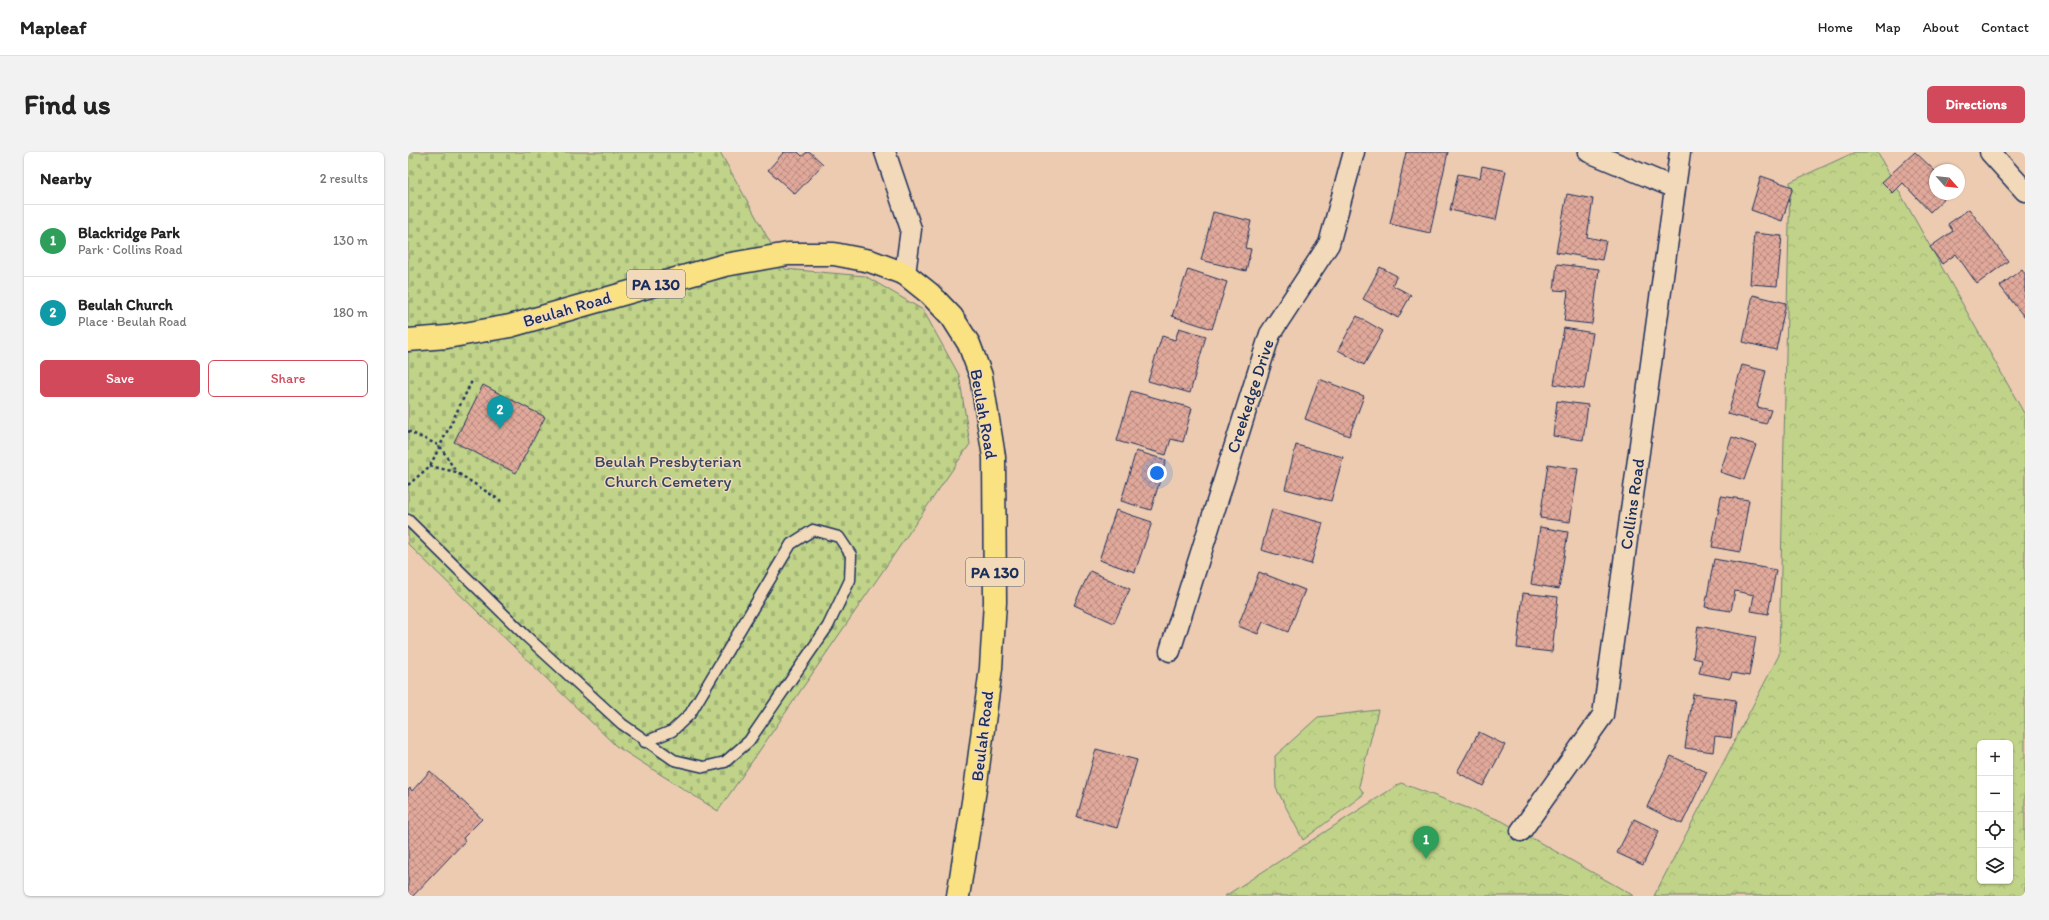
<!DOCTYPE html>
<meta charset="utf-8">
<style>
body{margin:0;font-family:Itim,sans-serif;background:#f2f2f2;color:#222}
.controls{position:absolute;right:12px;bottom:12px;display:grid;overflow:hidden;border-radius:6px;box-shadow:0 1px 3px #0004}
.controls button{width:36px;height:36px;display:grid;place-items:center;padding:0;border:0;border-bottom:1px solid #e0e0e0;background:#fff;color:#222;font:20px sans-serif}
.compass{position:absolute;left:1521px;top:12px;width:36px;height:36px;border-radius:50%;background:#fff;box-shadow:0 1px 3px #0004;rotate:117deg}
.you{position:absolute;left:749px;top:321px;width:14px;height:14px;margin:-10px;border:3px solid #fff;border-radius:50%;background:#1a73e8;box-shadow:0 0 0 6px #1a73e833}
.badge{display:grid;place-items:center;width:26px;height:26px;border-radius:50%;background:#d1495b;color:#fff;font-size:13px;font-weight:700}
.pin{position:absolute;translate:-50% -33px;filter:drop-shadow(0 1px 2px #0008)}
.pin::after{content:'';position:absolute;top:21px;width:14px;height:12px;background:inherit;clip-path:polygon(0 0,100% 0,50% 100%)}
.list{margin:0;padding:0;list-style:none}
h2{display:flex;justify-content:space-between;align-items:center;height:52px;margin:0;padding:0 16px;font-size:17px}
h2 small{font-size:13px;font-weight:400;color:#767676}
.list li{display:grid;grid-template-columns:26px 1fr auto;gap:12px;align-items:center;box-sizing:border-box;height:72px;padding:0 16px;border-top:1px solid #e0e0e0}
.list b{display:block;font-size:15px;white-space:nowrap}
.list p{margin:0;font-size:13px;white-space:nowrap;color:#767676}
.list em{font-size:13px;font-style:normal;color:#767676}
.actions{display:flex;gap:8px;padding:12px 16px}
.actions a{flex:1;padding:9px 0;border:1px solid #d1495b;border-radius:6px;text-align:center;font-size:14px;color:#d1495b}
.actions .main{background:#d1495b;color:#fff}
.icon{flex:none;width:22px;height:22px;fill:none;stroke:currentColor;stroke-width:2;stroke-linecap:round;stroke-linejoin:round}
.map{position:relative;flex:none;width:1617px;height:744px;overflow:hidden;border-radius:6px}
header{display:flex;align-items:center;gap:24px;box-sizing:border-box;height:56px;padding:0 20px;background:#fff;border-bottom:1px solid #e0e0e0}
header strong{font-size:19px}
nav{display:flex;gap:22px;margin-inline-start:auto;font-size:14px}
.intro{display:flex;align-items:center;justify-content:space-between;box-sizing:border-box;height:96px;padding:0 24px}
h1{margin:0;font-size:28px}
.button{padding:10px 18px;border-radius:6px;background:#d1495b;color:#fff;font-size:14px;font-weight:700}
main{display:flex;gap:24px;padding:0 24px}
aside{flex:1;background:#fff;border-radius:6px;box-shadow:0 1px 3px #0004}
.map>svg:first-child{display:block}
</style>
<header>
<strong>Mapleaf</strong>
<nav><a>Home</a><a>Map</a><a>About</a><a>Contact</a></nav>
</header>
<div class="intro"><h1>Find us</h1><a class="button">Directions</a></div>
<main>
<aside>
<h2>Nearby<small>2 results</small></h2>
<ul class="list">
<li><span class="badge" style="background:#2e9e5b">1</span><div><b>Blackridge Park</b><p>Park · Collins Road</p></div><em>130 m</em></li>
<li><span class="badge" style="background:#0f9aa8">2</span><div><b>Beulah Church</b><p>Place · Beulah Road</p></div><em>180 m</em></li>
</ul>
<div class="actions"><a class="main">Save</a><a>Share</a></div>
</aside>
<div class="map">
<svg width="1617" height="744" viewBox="0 0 1617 744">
<defs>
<pattern id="forest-crowns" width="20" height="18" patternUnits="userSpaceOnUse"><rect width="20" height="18" fill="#c0d388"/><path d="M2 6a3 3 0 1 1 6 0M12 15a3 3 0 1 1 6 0" fill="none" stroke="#a4b578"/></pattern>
<pattern id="cemetery-stones" width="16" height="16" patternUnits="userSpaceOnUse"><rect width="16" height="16" fill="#c0d388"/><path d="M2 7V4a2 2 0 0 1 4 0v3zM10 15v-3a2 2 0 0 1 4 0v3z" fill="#a4b578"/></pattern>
<pattern id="building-cross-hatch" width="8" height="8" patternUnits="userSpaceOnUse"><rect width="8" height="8" fill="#e1a99a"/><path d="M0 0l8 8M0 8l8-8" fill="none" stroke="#b68a81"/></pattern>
</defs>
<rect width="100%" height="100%" fill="#edcbb0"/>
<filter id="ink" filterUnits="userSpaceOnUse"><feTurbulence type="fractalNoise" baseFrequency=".025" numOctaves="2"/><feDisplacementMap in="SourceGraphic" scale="8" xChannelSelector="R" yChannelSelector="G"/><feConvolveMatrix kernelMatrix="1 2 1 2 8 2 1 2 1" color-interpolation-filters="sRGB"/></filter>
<g filter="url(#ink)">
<path fill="url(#forest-crowns)" stroke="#6e8173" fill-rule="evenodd" d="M1447,0H1469L1617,263V744H1246L1371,503L1382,30ZM1572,591H1602V729H1572Z
M970,558L951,634L956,642L895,688L868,636L867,604L910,565Z
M993,631L1094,669L1226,744H817Z"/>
<path fill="url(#cemetery-stones)" stroke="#6e8173" d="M0,0H312L377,117L457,124L515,158L551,223L562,292L310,659L208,594L0,392Z"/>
<path fill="url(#building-cross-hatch)" stroke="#1b2f5e" d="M376,0H390L394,4L399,0H402L415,12L387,42L360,18Z
M998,0H1040L1022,81L982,72Z
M1507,0L1527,19V42H1541L1522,60L1495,31L1485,41L1474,30Z
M1074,14L1098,19L1088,68L1042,58L1050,22L1072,26Z
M1353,24L1385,35L1374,69L1343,58Z
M1159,42L1185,47L1179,85L1198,89L1194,108L1148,100Z
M1561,57L1600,109L1569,132L1548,102L1534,112L1522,95L1545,79L1540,72Z
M805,60L843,69L837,96L843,97L838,119L793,108Z
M1346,81L1374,84L1369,134L1342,132Z
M1149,112L1191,117L1184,172L1156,169L1160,139L1146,138Z
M972,115L989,124L984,133L1003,143L990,166L955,147Z
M780,117L819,130L804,177L764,164Z
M1614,117L1617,122V166L1592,134Z
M1345,143L1378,151L1368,198L1335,190Z
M949,164L975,179L956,213L930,198Z
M771,176L798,184L782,241L740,229L754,184L767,188Z
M1156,176L1185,181L1176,237L1146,232Z
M1334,213L1358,219L1349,255L1363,258L1358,272L1320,262Z
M911,227L956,244L941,284L897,267Z
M75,233L137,265L108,321L46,290Z
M723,239L784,256L775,290L763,287L758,303L709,289Z
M1149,249L1180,253L1175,288L1145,284Z
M1324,285L1348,293L1336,328L1312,320Z
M888,293L935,305L923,349L877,337Z
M728,299L758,308L743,358L713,349Z
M1140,312L1170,317L1162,370L1132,366Z
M1313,344L1341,348L1332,400L1304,395Z
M864,357L915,371L903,412L853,398Z
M708,358L744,370L727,420L691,408Z
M1132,375L1160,380L1151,437L1123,432Z
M1306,407L1368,418L1360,462L1343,459L1346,443L1327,439L1323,459L1297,455Z
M682,419L722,437L706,471L666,453Z
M851,420L897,438L880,480L855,470L850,482L830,474Z
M1115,441L1150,445L1144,500L1109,496Z
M1290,474L1348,485L1341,524L1324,521L1322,527L1291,521L1294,508L1285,506Z
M1285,542L1328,548L1323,586L1307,584L1305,600L1277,596Z
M1071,580L1097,593L1075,634L1049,620Z
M688,597L729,608L709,676L669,665Z
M1263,604L1299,620L1274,672L1239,655Z
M22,619L74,667L55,686L57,689L5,744H0V638L2,636L4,639Z
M1226,667L1251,679L1235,713L1209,701Z"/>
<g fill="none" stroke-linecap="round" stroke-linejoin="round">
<defs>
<path id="lane" d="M0,368L119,485L214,572L266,608L296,615L317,610L341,589L420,474L442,428L443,403L431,385L405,378L383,392L282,562L264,579L237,590"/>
<path id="street" d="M477,0L503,77L497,122
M1181,0L1267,36
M1582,0L1617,39
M762,499L862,182L921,92L946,0
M1113,679L1195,563L1272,0"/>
<path id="primary" d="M0,188L39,185L102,174L317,113L380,102H426L462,109L497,122L522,142L544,165L561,192L573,224L586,305L587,450L583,516L568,631L550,744"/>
</defs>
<use href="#lane" stroke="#1b2f5e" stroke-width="13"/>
<use href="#street" stroke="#1b2f5e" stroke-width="23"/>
<use href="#primary" stroke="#1b2f5e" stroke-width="25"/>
<path stroke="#1b2f5e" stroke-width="2.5" stroke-dasharray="3 3" stroke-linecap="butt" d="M0,279L32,294L48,320
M22,314L48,320L93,349
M0,333L22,314L65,227"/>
<use href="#lane" stroke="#f2d9ba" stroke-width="10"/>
<use href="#street" stroke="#f2d9ba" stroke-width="20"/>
<use href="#primary" stroke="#fae181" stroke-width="22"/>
</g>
</g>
<g text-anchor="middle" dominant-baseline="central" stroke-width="3" stroke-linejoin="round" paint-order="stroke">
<g fill="#f2d9ba" stroke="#5c627a" stroke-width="1">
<rect x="219" y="118" width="58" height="28" rx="3"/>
<rect x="558" y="406" width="58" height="28" rx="3"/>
</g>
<g font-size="16" font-weight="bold" fill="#1b2f5e">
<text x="248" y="132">PA 130</text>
<text x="587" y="420">PA 130</text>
</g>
<g font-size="17" fill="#1b2f5e" stroke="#f2d9ba">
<text transform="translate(159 157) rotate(-16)">Beulah Road</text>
<text transform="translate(842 244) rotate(-72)">Creekedge Drive</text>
<text transform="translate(576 262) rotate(80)">Beulah Road</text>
<text transform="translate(1224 352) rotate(-82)">Collins Road</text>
<text transform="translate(574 584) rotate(-83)">Beulah Road</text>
</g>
<g font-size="17" fill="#344864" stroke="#f2d9ba">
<text x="260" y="309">Beulah Presbyterian<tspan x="260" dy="20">Church Cemetery</tspan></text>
</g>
</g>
</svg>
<div class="controls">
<button>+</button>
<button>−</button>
<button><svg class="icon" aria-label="locate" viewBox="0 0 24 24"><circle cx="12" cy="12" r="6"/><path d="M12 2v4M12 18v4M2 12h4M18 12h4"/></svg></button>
<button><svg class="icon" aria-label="layers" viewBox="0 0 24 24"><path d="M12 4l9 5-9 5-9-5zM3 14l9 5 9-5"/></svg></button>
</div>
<svg class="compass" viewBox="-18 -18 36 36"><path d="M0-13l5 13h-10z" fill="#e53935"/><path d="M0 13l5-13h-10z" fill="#767676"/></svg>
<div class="you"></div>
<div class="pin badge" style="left:1018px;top:707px;background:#2e9e5b">1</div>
<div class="pin badge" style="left:92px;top:277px;background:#0f9aa8">2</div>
</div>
</main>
